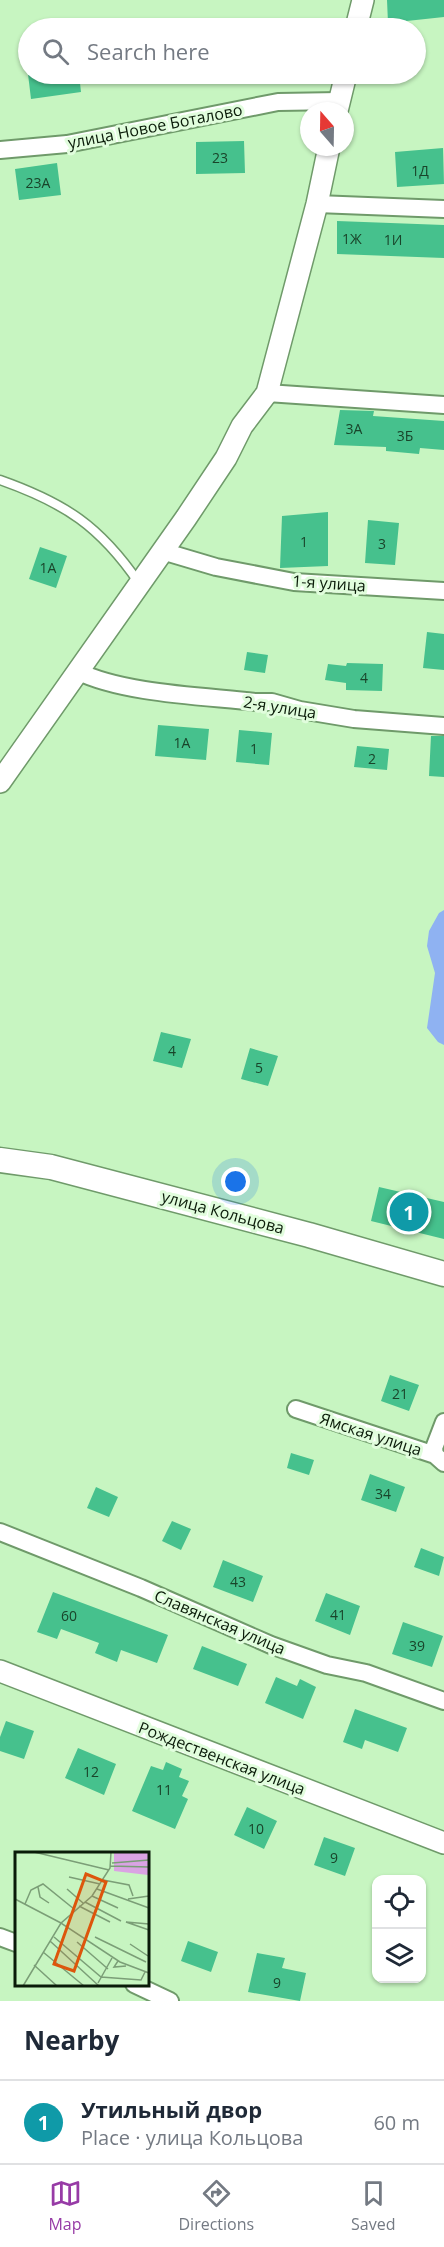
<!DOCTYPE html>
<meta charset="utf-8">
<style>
body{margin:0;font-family:"Open Sans",sans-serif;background:#f2f2f3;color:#1f2937}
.controls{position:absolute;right:18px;bottom:18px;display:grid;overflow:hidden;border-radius:12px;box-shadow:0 2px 4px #0004}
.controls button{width:54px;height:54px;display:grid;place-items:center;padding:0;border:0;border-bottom:2px solid #e0e1e3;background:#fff;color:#1f2937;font:30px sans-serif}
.compass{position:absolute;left:300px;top:102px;width:54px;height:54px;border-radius:50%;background:#fff;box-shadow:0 2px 4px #0004;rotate:340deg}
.you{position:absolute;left:236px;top:1182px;width:21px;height:21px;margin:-15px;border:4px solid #fff;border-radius:50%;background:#1a73e8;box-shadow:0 0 0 9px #1a73e833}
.badge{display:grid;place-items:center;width:39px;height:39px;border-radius:50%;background:#973ba6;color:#fff;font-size:20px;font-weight:700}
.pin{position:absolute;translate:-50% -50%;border:3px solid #fff;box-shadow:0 2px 6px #0006}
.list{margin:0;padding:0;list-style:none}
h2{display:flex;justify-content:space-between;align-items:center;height:78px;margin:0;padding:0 24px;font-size:26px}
h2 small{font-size:20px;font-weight:400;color:#747a83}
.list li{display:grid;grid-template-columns:39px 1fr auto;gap:18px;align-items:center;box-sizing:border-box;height:84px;padding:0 24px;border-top:2px solid #e0e1e3}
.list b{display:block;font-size:22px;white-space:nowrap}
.list p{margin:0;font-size:20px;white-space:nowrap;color:#747a83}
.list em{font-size:20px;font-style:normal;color:#747a83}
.icon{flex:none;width:33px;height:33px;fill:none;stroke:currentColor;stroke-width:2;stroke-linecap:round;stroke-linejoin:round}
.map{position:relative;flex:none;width:444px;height:2001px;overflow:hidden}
.search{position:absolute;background:#fff;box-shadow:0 2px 4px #0004;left:18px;right:18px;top:18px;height:66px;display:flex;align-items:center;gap:15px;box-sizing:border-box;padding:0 21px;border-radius:33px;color:#747a83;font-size:22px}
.sheet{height:162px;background:#fff}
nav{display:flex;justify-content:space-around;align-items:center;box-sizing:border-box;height:84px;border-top:2px solid #e0e1e3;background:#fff;font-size:16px;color:#747a83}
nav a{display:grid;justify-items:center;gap:3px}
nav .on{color:#973ba6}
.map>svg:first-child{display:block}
</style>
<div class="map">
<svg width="444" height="2001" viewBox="0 0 444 2001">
<rect width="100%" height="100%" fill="#c7f5c1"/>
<path fill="#8fb2f2" d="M444,910V1045L438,1042L427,1028L435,973L427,946L429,931L439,913Z"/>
<path fill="#46c18d" d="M387,0H444V17L388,23Z
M28,74H79L81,92L31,99Z
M244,141L245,173L196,174V142Z
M443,148L444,184L397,187L395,152Z
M57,163L61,195L19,200L15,169Z
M337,221L444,225V258L337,254Z
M340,410L374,411L373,416L444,421V450L420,448L419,454L386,451V447L334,445Z
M328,512V566L280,568L282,516Z
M368,520L399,523L395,565L365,563Z
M40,547L67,556L56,588L29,579Z
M427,632L444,634V670L423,668Z
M247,652L268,655L265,673L244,670Z
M347,663L383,664L382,691L346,690V683L325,680L328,664L346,666Z
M158,725L209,729L206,760L155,756Z
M239,730L272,733L269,765L236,762Z
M431,736H444V777L429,776Z
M357,746L389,749L387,770L354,767Z
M161,1032L191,1039L182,1068L153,1061Z
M250,1048L278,1056L268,1086L241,1079Z
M379,1187L444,1202V1239L371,1221Z
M390,1375L419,1385L409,1411L381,1401Z
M291,1453L314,1460L309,1475L287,1468Z
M370,1474L405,1487L396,1512L361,1500Z
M96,1487L118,1497L109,1517L87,1508Z
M172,1521L191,1529L181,1550L162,1541Z
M421,1548L444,1557L439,1576L414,1567Z
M223,1560L263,1576L253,1602L213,1587Z
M53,1592L168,1635L157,1663L121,1650L117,1662L95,1653L99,1643L61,1629L57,1639L37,1632Z
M326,1593L360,1606L350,1635L315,1621Z
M403,1622L443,1636L432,1667L392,1654Z
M202,1646L247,1664L238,1686L193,1669Z
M276,1677L297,1686L300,1679L316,1687L303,1719L265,1703Z
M355,1709L407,1728L398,1752L365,1740L362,1749L343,1742Z
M6,1721L34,1731L24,1759L0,1751V1737Z
M78,1748L116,1764L104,1795L65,1778Z
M166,1762L182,1769L179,1777L189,1781L182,1796L188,1799L175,1829L132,1811L151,1766L163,1770Z
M247,1807L277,1821L264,1849L234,1835Z
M324,1837L355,1848L345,1876L314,1865Z
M188,1941L218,1952L211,1972L181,1961Z
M257,1953L285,1958L282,1968L306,1973L300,2001L248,1992Z"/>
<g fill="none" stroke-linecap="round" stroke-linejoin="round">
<defs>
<path id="service" d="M0,480C65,503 100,526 139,583"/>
<path id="minor" d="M0,150L67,144L278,102L340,101
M317,204L444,209
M267,393L444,405
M162,551L216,567L294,582L444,591
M77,671C124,694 203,696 256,702H272L300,710L354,719L444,726
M296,1409L435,1455L444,1463
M435,1455L434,1448L444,1422
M0,1532L141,1588L271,1645L327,1665L366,1673L444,1701
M0,1937L16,1943
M134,1984L170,2001"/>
<path id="tertiary" d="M356,28L363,0
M337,111L346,74
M0,782L186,518L226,458L242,426L267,393L317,204L329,147
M0,1671L444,1843"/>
<path id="secondary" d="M0,1160L51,1167L309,1235L444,1274"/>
</defs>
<use href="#service" stroke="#6f9a6a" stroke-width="11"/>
<use href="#minor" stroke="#6f9a6a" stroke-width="20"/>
<use href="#tertiary" stroke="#6f9a6a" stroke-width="24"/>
<use href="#secondary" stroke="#6f9a6a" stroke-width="27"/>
<use href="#service" stroke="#fff" stroke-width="8"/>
<use href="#minor" stroke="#fff" stroke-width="16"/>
<use href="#tertiary" stroke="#fff" stroke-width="21"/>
<use href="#secondary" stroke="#fff" stroke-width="24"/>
</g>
<g text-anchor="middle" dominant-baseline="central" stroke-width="6" stroke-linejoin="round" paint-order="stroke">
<g font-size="14" fill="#19442a">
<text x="220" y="157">23</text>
<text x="420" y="170">1Д</text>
<text x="38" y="182">23А</text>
<text x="352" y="238">1Ж</text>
<text x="393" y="239">1И</text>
<text x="354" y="428">3А</text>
<text x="405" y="435">3Б</text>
<text x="304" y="541">1</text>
<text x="382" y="543">3</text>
<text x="48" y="567">1А</text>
<text x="364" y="677">4</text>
<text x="182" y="742">1А</text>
<text x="254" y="748">1</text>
<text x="372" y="758">2</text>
<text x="172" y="1050">4</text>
<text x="259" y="1067">5</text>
<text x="400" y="1393">21</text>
<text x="383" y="1493">34</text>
<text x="238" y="1581">43</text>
<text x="338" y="1614">41</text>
<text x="69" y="1615">60</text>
<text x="417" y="1645">39</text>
<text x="91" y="1771">12</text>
<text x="164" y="1789">11</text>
<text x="256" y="1828">10</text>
<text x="334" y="1857">9</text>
<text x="277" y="1982">9</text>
</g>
<g font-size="16" fill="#0a1b09" stroke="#e1fddd">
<text transform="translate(155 126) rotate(-11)">улица Новое Боталово</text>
<text transform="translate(329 583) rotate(4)">1-я улица</text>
<text transform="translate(280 707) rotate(9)">2-я улица</text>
<text transform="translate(223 1212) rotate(15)">улица Кольцова</text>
<text transform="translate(371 1434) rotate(18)">Ямская улица</text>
<text transform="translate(220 1622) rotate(23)">Славянская улица</text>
<text transform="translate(222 1758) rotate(21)">Рождественская улица</text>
</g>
</g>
<g transform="translate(15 1852)">
<rect width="134" height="134" fill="#c7f5c1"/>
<path d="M99,0H133V23L99,19Z" fill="#daa3e3"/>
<path fill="none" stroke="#7b9e77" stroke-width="1.5" d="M19,0L94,18M58,0H91M97,11L134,8M95,14L134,15M54,25L85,32M88,28L114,33L118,44M23,35L25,45L34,51M52,37L68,51M82,37L134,56M77,44L103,56M0,47L46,71L77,44L95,16L96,0M113,47L134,44M70,50L106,69M10,52L16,38L28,32L59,57M64,54L95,70M134,72L111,70L134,78M39,85L86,125L126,128L130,120M80,85L131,110M35,89L84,134M62,90L93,117M115,92L133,104M28,100L69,134M103,109L99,115L111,114M19,113L42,134M83,131L97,106M8,134L46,71L105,110L134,121"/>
<path fill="#dd560c" fill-opacity="0.15" stroke="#dd560c" stroke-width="3" d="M71,22L91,30L59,119L39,112Z"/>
<rect width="134" height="134" fill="none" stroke="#0a1b09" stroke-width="3"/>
</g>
</svg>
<div class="controls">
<button><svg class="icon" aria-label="locate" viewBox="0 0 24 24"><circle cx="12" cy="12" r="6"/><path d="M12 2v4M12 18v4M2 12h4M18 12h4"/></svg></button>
<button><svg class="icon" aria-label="layers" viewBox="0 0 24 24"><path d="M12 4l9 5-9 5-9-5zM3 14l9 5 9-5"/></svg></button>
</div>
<svg class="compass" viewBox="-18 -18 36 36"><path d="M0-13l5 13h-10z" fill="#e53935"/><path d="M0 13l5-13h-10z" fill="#747a83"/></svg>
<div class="you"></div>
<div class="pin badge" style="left:409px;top:1212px;background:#0f9aa8">1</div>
<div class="search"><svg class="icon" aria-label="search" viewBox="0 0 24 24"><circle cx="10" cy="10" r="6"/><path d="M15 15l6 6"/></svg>Search here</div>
</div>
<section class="sheet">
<h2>Nearby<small></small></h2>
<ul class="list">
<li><span class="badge" style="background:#0f9aa8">1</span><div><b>Утильный двор</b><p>Place · улица Кольцова</p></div><em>60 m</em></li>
</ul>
</section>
<nav>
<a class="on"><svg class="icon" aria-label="map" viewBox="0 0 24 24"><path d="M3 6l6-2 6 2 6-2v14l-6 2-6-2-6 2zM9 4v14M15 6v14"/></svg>Map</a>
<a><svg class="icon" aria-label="directions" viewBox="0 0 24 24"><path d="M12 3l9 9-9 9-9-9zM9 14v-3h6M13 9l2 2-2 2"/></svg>Directions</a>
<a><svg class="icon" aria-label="saved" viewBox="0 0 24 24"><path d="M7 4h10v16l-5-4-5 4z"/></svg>Saved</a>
</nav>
